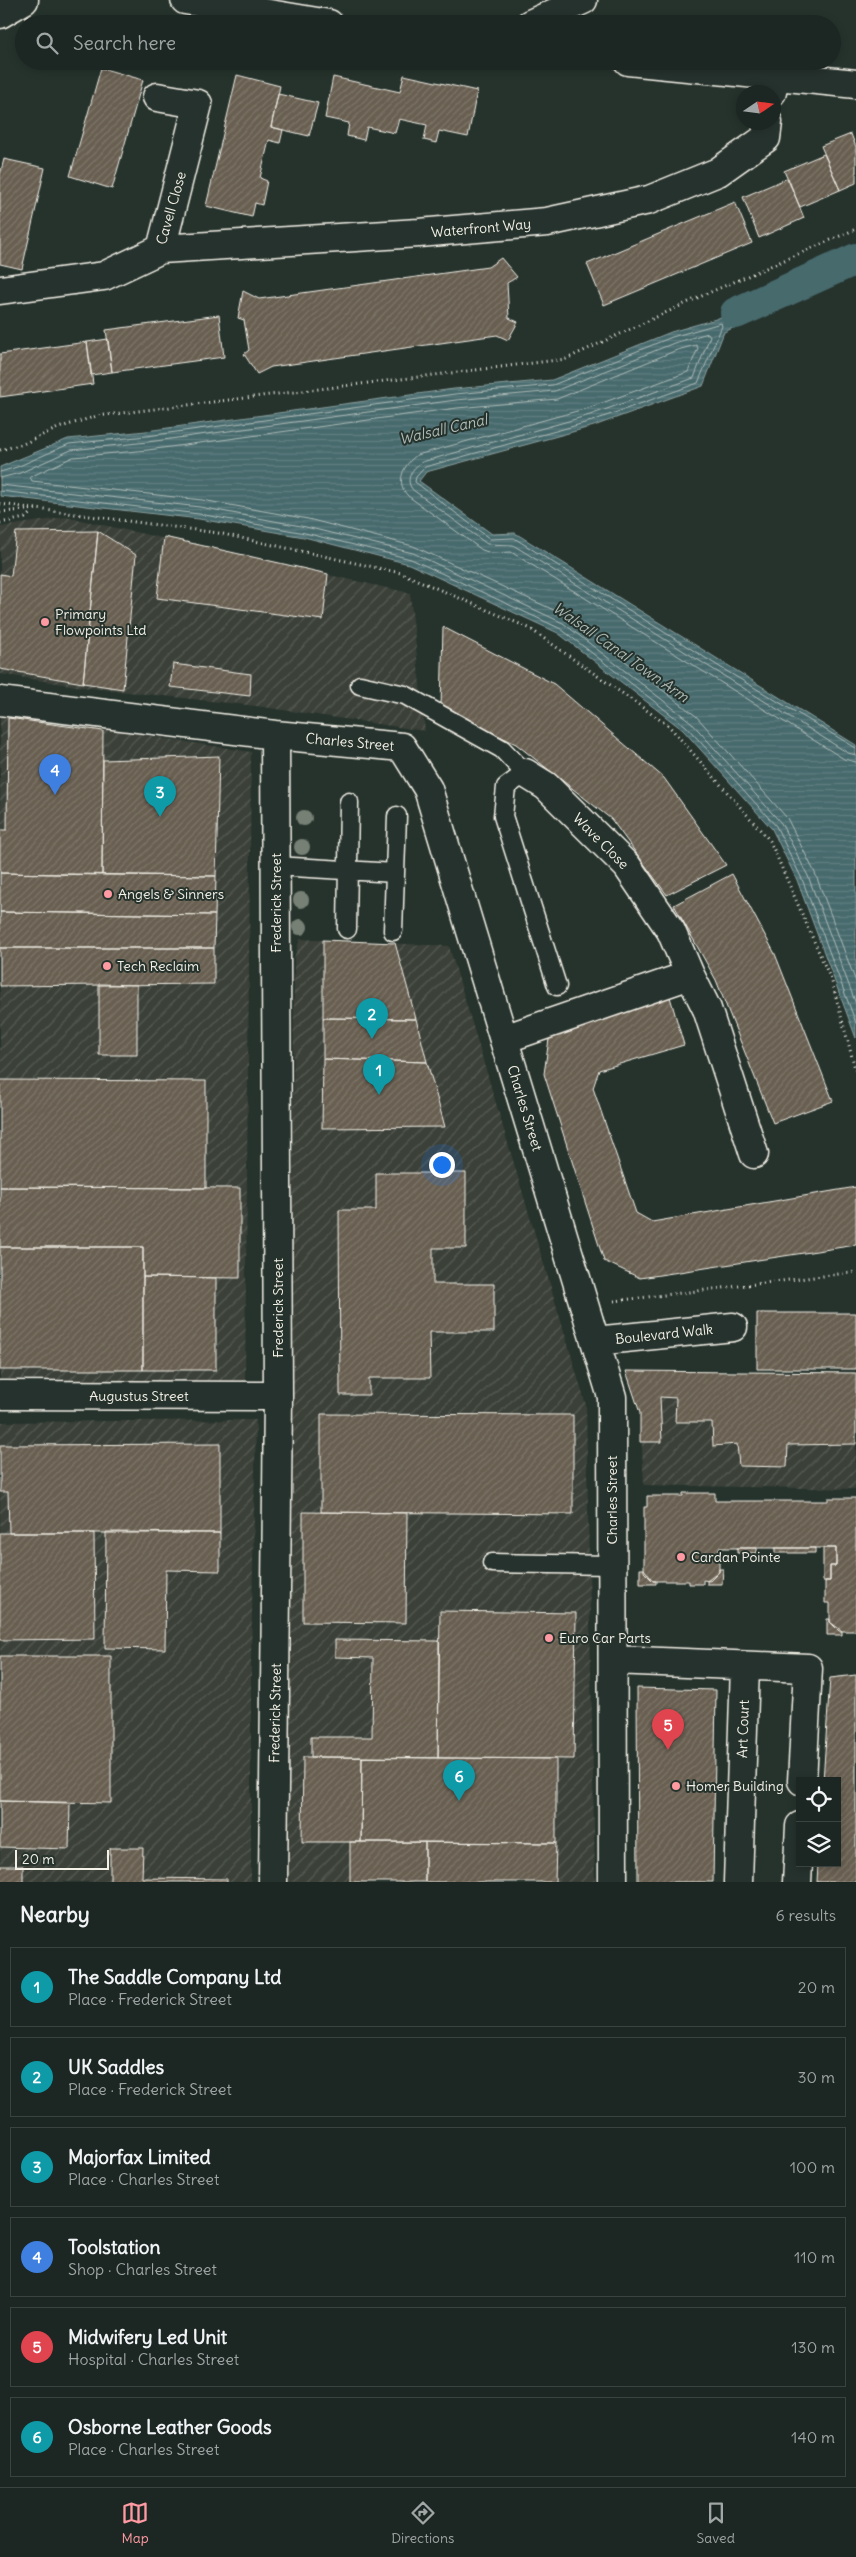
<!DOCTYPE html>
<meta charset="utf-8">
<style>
body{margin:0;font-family:Delius,sans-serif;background:#29322f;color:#f1f3f6}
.controls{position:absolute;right:15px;bottom:15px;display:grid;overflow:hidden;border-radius:0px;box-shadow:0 2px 8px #0003}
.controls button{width:45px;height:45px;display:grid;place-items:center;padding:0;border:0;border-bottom:1px solid #3a4340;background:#1c2622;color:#f1f3f6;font:25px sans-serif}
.compass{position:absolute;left:736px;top:85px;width:45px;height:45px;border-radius:50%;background:#1c2622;box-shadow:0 2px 8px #0003;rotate:77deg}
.scale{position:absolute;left:15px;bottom:12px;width:94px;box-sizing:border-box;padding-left:5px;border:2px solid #f4f1e8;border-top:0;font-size:14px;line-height:18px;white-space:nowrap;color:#f4f1e8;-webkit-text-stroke:4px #26332d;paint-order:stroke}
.you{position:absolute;left:441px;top:1164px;width:18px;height:18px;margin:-12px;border:4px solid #fff;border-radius:50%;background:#1a73e8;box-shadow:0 0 0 8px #1a73e833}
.badge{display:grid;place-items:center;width:32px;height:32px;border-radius:50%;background:#ff9aa2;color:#fff;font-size:16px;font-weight:700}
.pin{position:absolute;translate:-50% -41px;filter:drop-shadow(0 1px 2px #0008)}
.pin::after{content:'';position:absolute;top:26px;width:18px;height:15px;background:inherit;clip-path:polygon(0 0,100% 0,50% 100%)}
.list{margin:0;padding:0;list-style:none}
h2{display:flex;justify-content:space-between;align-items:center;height:65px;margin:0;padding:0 20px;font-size:21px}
h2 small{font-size:16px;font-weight:400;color:#a0a5a5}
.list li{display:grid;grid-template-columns:32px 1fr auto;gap:15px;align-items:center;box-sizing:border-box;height:80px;margin:0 10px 10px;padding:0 10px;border:1px solid #3a4340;border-radius:0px}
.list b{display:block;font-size:19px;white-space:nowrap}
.list p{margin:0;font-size:16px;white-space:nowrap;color:#a0a5a5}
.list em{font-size:16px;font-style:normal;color:#a0a5a5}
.icon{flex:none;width:28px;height:28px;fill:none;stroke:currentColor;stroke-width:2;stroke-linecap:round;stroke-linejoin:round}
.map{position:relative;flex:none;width:856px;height:1882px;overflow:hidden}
.search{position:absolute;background:#1c2622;box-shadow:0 2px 8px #0003;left:15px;right:15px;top:15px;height:55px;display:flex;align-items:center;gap:12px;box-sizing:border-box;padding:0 18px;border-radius:28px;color:#a0a5a5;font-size:19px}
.sheet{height:605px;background:#1c2622}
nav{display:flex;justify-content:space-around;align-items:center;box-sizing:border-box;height:70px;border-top:1px solid #3a4340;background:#1c2622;font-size:14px;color:#a0a5a5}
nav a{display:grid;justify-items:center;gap:2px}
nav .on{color:#ff9aa2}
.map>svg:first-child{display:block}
</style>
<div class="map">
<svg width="856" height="1882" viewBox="0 0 856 1882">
<defs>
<pattern id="industrial-furrows" width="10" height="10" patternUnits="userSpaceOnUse" patternTransform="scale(1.25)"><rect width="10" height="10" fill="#3a4038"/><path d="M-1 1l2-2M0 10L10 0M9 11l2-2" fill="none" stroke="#575c55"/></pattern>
<pattern id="water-rules" width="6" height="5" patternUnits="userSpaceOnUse" patternTransform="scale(1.25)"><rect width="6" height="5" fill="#476a6d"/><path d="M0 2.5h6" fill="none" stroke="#628082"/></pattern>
<pattern id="building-hatch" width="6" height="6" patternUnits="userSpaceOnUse" patternTransform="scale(1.25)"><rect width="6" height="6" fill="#685f51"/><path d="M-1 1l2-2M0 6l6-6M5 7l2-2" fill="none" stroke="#7e766a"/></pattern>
</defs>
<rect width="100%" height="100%" fill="#26332d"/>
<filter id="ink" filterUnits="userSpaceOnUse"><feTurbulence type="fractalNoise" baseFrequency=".02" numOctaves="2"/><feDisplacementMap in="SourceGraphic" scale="10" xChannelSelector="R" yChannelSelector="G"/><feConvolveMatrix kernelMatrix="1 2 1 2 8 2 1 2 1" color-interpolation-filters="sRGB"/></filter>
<g filter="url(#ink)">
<path fill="url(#industrial-furrows)" d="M67,517L410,593L425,731L256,706L82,687L0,674V527Z
M0,712L251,752L245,1382L0,1379Z
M300,939L449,946L586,1405L595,1882H288L294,958Z
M628,1372H856V1489L644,1485L640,1413Z
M256,1420L251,1660V1882H0V1422Z"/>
<path fill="url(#water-rules)" stroke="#8ca09e" d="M856,262V273L724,332L703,386L594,426L426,472L419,481L492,534L515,533L856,745V1038L797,880L772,829L683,730L558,633L409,564L304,537L199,519L0,496V467L68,439L146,431L454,389L552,380L671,332L716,319Z"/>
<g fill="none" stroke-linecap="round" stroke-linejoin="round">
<path stroke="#afbbb7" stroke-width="1" d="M0,472L17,467L69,444L147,436L455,394L553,385L672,337L721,323L722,326L698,383L592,421L425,467L416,477L415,482L490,539L514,538L723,669L856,748
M0,478L20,473L71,450L148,442L456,400L555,391L674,343L708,333L710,336L694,378L590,415L422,462C412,468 404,480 413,490L487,544L513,545L848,753L856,755
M0,485L200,507L306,527L413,553L563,623L691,722L781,823L808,876L856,1004
M0,491L199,514L305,533L411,559L561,629L686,726L776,826L802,879L856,1023
M856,762L844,759L511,552L491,553L482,550L408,496C395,482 403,465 417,455L588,408L688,372L698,348L696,345L677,350L557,399L457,408L148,450L73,457L30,477L32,481L202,500L308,519L413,546L567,616L696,716L787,818L815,873L856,982"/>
<path stroke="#476a6d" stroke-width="32" d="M736,313L856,259"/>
</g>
<path fill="url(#building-hatch)" stroke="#f4f1e8" d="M101,68L143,80L112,189L70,176Z
M237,75L280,86L271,127L283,130L280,143L269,140L260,178L267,181L262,205L255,203L252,217L206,206Z
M404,75L477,91L468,137L439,131L436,143L424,140L427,125L399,119L395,133L367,127L364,140L347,136L349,123L325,118L333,77L400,92Z
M278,94L318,103L309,136L271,127Z
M851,134L856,147V183L840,190L821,146Z
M824,154L840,190L800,207L784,171Z
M4,159L45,168L22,269L0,264V175Z
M788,178L804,218L759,238L743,197Z
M735,202L752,243L604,305L587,264Z
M501,258L517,277L507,283L509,318L518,322L508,340L497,335L271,367L257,374L244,354L249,350L244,320L238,318L243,291L259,299L488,267Z
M219,315L224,357L112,372L106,330Z
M108,339L112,372L91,375L87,342Z
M87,342L93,384L0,397V354Z
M98,531L136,555L123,689L83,683Z
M98,531L83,683L0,669V574L11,576L16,532Z
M164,537L328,574L323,620L157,598Z
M443,627L554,684L664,778L726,865L667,895L611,819L516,744L441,708Z
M173,664L251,674L250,696L170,687Z
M8,718L103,731L102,875L0,873V830H7Z
M219,756L216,876L102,875L103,760Z
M0,873L216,876L215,915L0,912Z
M732,874L775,954L833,1101L773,1123L716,980L674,905Z
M0,912L215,915L214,948H0Z
M323,940L395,943L416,1019L323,1018Z
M0,948H214V984L0,986Z
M99,984L137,985V1055H99Z
M670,997L684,1045L599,1070L593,1088L636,1213L652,1222L856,1187V1245L640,1278L604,1261L544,1074L550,1032Z
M323,1018L416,1019L427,1062L323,1059Z
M323,1059L427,1062L445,1127L322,1128Z
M0,1080L206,1081V1188L0,1187Z
M376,1173H466V1248H433V1284H494V1332H429L430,1378H369V1395H340L339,1210H376Z
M0,1187L240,1188V1278L143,1277V1247H0Z
M0,1247H143V1370H0Z
M143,1277L216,1278V1370H143Z
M757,1313H856V1369H757Z
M626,1371L856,1373V1444L788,1445L787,1467L739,1466L737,1444L713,1446L712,1422H675L676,1398L660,1397L662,1442H640V1413Z
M321,1414L573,1415V1514L321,1512Z
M220,1444V1533H9L8,1492H0V1445Z
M683,1493H715V1501H828V1498H856V1631H839L830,1622V1603H825V1581H830V1566H836V1548H719V1572L710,1581L703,1580V1584H689V1581H653L644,1572V1507H647V1496H683Z
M303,1512L407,1513L406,1623L303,1622Z
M106,1532L220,1533V1571L166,1570L165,1649L105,1648Z
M0,1533H94L95,1639L0,1640Z
M737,1548H757V1553H737Z
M775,1548H815V1553H775Z
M823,1548H836V1566H830V1581H823Z
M640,1569H644L653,1581H656V1584H640Z
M719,1569H723L722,1584H707V1581L719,1572Z
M440,1611L576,1613L574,1759L438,1758Z
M827,1619H830V1622L842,1631V1635H827Z
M335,1640L439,1641L438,1758L311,1757V1737H372L373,1658L335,1657Z
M0,1656H111V1803L0,1801Z
M856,1675V1882H817L818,1863H837V1781H823L830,1678Z
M637,1688L716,1690L713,1882H638Z
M303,1757H362L361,1842H302Z
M362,1757L556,1759V1843L361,1842Z
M0,1801L70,1803L69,1849L0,1847Z
M350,1842H425V1882H350Z
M425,1842L556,1843L555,1882H425Z
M110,1848H143L142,1878L227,1879V1882H110Z
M0,1866H23V1882H0Z"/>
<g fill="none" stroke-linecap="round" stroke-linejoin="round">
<defs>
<path id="service" d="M360,685L405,695L502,749L525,773L506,787L503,816L557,986
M276,866L395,873
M347,929L349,802
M393,931L397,816
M492,1563L612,1565"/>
<path id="minor" d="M772,92L775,75
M161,249L419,233L547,222L649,200L718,172L766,138L768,122
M0,290L104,276L161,249L198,104L157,97
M0,701L275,735L402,747L428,789L612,1397L613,1882
M525,773L546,786L627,866L671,931L690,975
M504,1039L690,975L707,1009L754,1154
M595,1341L733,1327
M0,1395L278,1396
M613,1660L808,1668L802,1781
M273,1882L278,1396L275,735
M738,1882L745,1666
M797,1882L800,1826"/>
<path id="tertiary" d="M0,14L24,0"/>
<path id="trunk" d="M185,0L329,24
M530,24L583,0
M628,61L856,84"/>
</defs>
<use href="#service" stroke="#f4f1e8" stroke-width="21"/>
<use href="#minor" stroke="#f4f1e8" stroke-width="31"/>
<use href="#tertiary" stroke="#f4f1e8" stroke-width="31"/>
<use href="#trunk" stroke="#f4f1e8" stroke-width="31"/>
<path stroke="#f4f1e8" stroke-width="3" stroke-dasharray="1 4" stroke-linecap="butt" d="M0,450L23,444L58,428L97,416L566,359L706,294L856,229
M0,504L218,533L401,573L529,628L669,726L770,841L832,982L856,1072
M0,512L38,509
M0,523L25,518L32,512
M614,1301L856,1272"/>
<use href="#service" stroke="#26332d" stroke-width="18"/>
<use href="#minor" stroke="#26332d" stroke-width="28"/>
<use href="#tertiary" stroke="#26332d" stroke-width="28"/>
<use href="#trunk" stroke="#26332d" stroke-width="28"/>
</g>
<g fill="#768074">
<circle cx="304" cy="818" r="8"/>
<circle cx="302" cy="847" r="8"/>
<circle cx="301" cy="900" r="8"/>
<circle cx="300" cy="927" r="8"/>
</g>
</g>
<g fill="#ff9aa2" stroke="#26332d" stroke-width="2">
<circle cx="45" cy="622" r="5"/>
<circle cx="108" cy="894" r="5"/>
<circle cx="107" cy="966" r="5"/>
<circle cx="681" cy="1557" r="5"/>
<circle cx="549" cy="1638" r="5"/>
<circle cx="676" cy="1786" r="5"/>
</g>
<g text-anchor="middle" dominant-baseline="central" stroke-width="4" stroke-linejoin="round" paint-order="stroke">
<g font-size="14" fill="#f4f1e8" stroke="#26332d">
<text transform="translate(171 208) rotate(-74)">Cavell Close</text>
<text transform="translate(481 228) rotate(-5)">Waterfront Way</text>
<text transform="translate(350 742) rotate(5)">Charles Street</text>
<text transform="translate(601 841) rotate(45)">Wave Close</text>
<text transform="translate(276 903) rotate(-90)">Frederick Street</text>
<text transform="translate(525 1108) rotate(73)">Charles Street</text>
<text transform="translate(278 1308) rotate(-90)">Frederick Street</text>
<text transform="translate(664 1334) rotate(-6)">Boulevard Walk</text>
<text x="139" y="1396">Augustus Street</text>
<text transform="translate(612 1500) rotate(-90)">Charles Street</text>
<text transform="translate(275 1713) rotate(-89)">Frederick Street</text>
<text transform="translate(743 1729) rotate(-88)">Art Court</text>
</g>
<g font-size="14" fill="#f4f1e8" stroke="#26332d" text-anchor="start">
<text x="55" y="614">Primary<tspan x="55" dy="16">Flowpoints Ltd</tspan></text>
<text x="118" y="894">Angels &amp; Sinners</text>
<text x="117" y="966">Tech Reclaim</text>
<text x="691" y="1557">Cardan Pointe</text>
<text x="559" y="1638">Euro Car Parts</text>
<text x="686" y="1786">Homer Building</text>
</g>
<g font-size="15" font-style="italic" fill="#afbbb7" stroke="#26332d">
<text transform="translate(443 429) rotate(-13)">Walsall Canal</text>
<text transform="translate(621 652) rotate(35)">Walsall Canal Town Arm</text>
</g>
</g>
</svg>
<div class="controls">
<button><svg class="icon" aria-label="locate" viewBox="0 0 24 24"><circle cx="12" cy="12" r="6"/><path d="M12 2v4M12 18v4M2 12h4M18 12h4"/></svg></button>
<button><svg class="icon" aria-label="layers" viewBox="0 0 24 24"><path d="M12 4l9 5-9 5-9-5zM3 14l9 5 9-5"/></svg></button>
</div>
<svg class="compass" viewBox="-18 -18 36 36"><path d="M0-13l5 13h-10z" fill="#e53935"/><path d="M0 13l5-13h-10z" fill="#a0a5a5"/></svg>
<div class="scale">20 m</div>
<div class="you"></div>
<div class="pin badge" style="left:379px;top:1095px;background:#0f9aa8">1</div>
<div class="pin badge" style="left:372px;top:1039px;background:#0f9aa8">2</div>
<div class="pin badge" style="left:160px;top:817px;background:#0f9aa8">3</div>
<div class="pin badge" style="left:55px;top:795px;background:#3f7fe0">4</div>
<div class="pin badge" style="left:668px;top:1750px;background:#e0444e">5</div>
<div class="pin badge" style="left:459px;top:1801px;background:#0f9aa8">6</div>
<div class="search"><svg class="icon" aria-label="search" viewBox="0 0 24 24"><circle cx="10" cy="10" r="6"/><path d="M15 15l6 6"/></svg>Search here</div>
</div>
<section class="sheet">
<h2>Nearby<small>6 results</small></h2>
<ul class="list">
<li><span class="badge" style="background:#0f9aa8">1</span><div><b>The Saddle Company Ltd</b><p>Place · Frederick Street</p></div><em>20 m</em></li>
<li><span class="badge" style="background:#0f9aa8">2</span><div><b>UK Saddles</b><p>Place · Frederick Street</p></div><em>30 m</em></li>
<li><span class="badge" style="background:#0f9aa8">3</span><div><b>Majorfax Limited</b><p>Place · Charles Street</p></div><em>100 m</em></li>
<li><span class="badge" style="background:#3f7fe0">4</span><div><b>Toolstation</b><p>Shop · Charles Street</p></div><em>110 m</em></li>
<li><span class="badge" style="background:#e0444e">5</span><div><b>Midwifery Led Unit</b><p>Hospital · Charles Street</p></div><em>130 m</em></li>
<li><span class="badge" style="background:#0f9aa8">6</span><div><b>Osborne Leather Goods</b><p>Place · Charles Street</p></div><em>140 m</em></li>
</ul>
</section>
<nav>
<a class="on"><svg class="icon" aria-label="map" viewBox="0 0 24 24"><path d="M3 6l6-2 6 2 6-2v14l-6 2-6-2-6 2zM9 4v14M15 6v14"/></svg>Map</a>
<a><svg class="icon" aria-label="directions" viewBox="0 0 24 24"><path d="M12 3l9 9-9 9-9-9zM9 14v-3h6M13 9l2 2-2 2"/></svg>Directions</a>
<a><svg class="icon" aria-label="saved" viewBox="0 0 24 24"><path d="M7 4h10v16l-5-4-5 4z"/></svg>Saved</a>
</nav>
